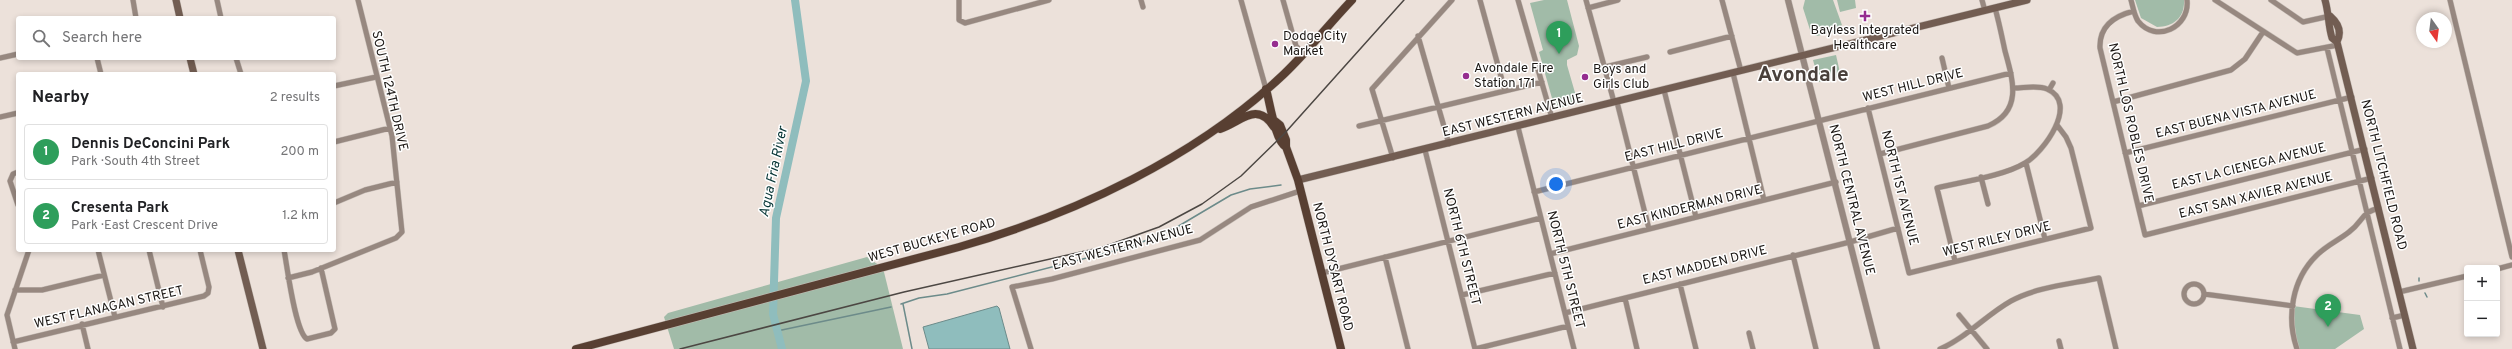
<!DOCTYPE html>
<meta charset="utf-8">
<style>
body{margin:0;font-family:Overpass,sans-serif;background:#f2f2f2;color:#202124}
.controls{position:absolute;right:12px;bottom:12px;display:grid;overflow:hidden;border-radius:4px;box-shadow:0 2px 6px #0003}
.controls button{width:36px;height:36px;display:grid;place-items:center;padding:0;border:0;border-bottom:1px solid #e0e0e0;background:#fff;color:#202124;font:20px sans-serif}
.compass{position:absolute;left:2416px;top:12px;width:36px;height:36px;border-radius:50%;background:#fff;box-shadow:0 2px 6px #0003;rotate:166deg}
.you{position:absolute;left:1556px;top:184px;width:14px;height:14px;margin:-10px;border:3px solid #fff;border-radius:50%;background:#1a73e8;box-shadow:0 0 0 6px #1a73e833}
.badge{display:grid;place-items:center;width:26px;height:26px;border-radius:50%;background:#952d90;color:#fff;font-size:13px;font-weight:700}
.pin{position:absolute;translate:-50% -33px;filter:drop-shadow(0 1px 2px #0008)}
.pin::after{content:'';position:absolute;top:21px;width:14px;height:12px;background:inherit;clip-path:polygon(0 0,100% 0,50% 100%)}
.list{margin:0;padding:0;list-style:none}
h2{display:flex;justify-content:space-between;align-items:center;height:52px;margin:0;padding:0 16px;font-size:17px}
h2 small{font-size:13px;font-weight:400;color:#757577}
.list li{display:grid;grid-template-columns:26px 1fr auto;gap:12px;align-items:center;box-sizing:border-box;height:56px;margin:0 8px 8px;padding:0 8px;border:1px solid #e0e0e0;border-radius:4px}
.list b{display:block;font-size:15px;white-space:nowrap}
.list p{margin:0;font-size:13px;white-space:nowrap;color:#757577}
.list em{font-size:13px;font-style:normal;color:#757577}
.icon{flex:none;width:22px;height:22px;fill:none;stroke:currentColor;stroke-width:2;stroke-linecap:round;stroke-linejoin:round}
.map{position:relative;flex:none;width:2512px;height:349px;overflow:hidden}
.search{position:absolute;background:#fff;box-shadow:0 2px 6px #0003;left:16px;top:16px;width:320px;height:44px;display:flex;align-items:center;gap:10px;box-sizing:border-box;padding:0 14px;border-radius:4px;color:#757577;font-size:15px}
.panel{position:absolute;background:#fff;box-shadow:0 2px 6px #0003;left:16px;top:72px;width:320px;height:180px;border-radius:4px}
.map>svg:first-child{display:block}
</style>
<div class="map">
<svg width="2512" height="349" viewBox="0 0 2512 349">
<rect width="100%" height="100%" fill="#ece1da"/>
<path fill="#a1bba8" d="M1544,0H1567L1579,46L1577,55L1567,60V65L1578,103L1555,109L1539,52L1543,50L1530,3Z
M1805,0H1833L1842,25L1833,32L1817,36L1811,33L1803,8Z
M1837,0H1855L1856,8L1840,12Z
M2135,0H2184C2185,17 2174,27 2157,27L2141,18Z
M1836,55L1841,77L1819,82L1813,60Z
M867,257L883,268L903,349H674L664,317L668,313Z
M2293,306L2360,315L2364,329L2335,349H2297Z"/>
<path fill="#8fbdbd" stroke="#6c8b8a" d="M997,306L999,308L1010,349H929L923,327Z"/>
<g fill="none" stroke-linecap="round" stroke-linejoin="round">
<path stroke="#6c8b8a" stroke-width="1.5" d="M2419,278V281
M2425,293L2427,297
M901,304L919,298L947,294L1133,246L1177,227L1231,195L1250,189L1281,185
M903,304L912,349
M777,331L891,307"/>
<path stroke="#8fbdbd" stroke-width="8" d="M782,349L773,314L776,218L806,81L795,0"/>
<defs>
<path id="minor" d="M133,0L136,18
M217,0L221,18
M959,0V20L965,23L1049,0
M1141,0L1143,7
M1241,0L1266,89
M1283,0L1296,46L1303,53
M1480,0L1505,91
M1518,0L1552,118
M1586,0L1614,102
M1722,0L1741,71
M1982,0L1985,11
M2131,0C2133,7 2134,15 2138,21C2156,44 2190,27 2187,0
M2215,0L2297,53L2338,45
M2271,0L2303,22L2330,16
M2450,0L2512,257
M1588,8L1618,0
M2134,11C2114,16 2099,26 2100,48L2145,235L2372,178
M1418,36L1449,144
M2327,48L2400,349
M1670,52L1732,36
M0,58L18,54
M97,58L101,74
M236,58L241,74
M1942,58L1949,88
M1605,67L1647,57
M1733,73L1764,200
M334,86L376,77
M1664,90L1696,217
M2049,90L2053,83
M1617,102L1649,229
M2113,102L2231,70L2245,59L2263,32
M1868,108L1909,273L2091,228L2071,148L2066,137L2057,125
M0,117L18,113
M1359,126L1542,82
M1518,127L1574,349
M334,142L390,128
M1425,150L1475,349
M2125,153L2352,97
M1880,154L1988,126C2023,111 2013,80 2005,51C2002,37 1999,22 1995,8
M1393,158L1372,89L1452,0
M2026,163L2045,239
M18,172L13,174L10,181L18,205
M1981,177L1988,204
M1534,192L2011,73
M334,203L365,190L397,182
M2138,206L2365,149
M98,250L115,317
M149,250L163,307
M284,250C287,265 295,332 307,339L331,333L335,329L321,268
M1550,254L1836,182
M1793,255L1816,349
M1385,257L1408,349
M1955,261L1937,188C1961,182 2004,176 2025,163C2043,153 2080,103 2047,89C2038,85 2024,88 2014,88
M2497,269L2512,265
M1322,273L1541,218
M288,278L312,272L396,238L402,232L392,136L358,0
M1680,284L1696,349
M2184 294a10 10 0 1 1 20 0a10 10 0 1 1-20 0Z
M15,290H42L104,275
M2399,292L2467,276
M2204,294L2293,306
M1462,295L1555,273
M1625,298L1637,349
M1565,313L1850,242L1898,228
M1959,315L1987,349
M2392,318L2405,315
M82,324L88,349
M1749,333L1753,349
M2059,341L2061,349
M13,342L204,296L208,293L209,287L200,250
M15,349L7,315L29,250
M1031,349L1012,287L1052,279L1200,240L1251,207L1300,191
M1475,349L1568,326
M1940,349C1966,338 1986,315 2011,301C2036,287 2071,284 2099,278L2116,349
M2297,349C2286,317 2292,279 2317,255C2327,245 2339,240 2349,232C2364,221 2360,213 2379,208"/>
<path id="tertiary" d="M1788,0L1877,349"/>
<path id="secondary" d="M176,0L180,18
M2325,0C2329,14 2328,25 2332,38L2337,42
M2330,16C2338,23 2342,32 2337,42L2413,349
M190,58L194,74
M1298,180L2027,0
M238,250L263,349"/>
<path id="primary" d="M1266,89C1270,103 1275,141 1286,147
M1275,121L1280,125L1286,140V147L1298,180L1341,349
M1220,129C1242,121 1257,101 1274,127
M576,349L959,247C1077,213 1195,158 1284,74C1308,51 1329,24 1352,0"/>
</defs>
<use href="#minor" stroke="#c6bdb6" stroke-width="6"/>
<use href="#tertiary" stroke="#c6bdb6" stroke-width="7"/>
<use href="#secondary" stroke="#c6bdb6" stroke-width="8"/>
<use href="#primary" stroke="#c6bdb6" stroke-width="9"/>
<use href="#minor" stroke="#978880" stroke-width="5"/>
<use href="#tertiary" stroke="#978880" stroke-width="6"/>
<use href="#secondary" stroke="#725d52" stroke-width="7"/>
<use href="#primary" stroke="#583f32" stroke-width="8"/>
<path stroke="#4c4743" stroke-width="1.5" d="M680,349L904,292L1103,247L1159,227L1202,204L1241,176L1284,134L1404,0"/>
</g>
<g fill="#952d90" stroke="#fff" stroke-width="1.5">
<path d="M1863 10h4v4h4v4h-4v4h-4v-4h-4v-4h4z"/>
<circle cx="1275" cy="44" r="4"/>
<circle cx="1466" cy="76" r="4"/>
<circle cx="1585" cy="77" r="4"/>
</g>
<g text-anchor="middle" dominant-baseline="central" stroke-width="3" stroke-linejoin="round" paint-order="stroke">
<g font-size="13" fill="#1b1714" stroke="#fff" text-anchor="start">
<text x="1865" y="31" text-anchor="middle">Bayless Integrated<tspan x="1865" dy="15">Healthcare</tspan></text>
<text x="1283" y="37">Dodge City<tspan x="1283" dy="15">Market</tspan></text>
<text x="1474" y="69">Avondale Fire<tspan x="1474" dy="15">Station 171</tspan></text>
<text x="1593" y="70">Boys and<tspan x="1593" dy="15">Girls Club</tspan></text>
</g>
<g font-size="13" fill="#1b1714" stroke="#fff">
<text transform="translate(1913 86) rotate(-14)">WEST HILL DRIVE</text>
<text transform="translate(389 91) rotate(77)">SOUTH 124TH DRIVE</text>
<text transform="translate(2236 115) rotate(-14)">EAST BUENA VISTA AVENUE</text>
<text transform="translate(1513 116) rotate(-14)">EAST WESTERN AVENUE</text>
<text transform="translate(2130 123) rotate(77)">NORTH LOS ROBLES DRIVE</text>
<text transform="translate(1674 146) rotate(-14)">EAST HILL DRIVE</text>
<text transform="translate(2249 167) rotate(-14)">EAST LA CIENEGA AVENUE</text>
<text transform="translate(2383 175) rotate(76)">NORTH LITCHFIELD ROAD</text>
<text transform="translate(1899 188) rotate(76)">NORTH 1ST AVENUE</text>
<text transform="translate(2256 196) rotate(-14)">EAST SAN XAVIER AVENUE</text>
<text transform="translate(1851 200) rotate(76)">NORTH CENTRAL AVENUE</text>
<text transform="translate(1690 208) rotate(-14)">EAST KINDERMAN DRIVE</text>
<text transform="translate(1997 240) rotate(-14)">WEST RILEY DRIVE</text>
<text transform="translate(932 241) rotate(-16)">WEST BUCKEYE ROAD</text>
<text transform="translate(1461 247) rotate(76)">NORTH 6TH STREET</text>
<text transform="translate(1123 248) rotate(-15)">EAST WESTERN AVENUE</text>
<text transform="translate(1705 266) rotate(-14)">EAST MADDEN DRIVE</text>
<text transform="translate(1332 267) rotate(76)">NORTH DYSART ROAD</text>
<text transform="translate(1565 270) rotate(76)">NORTH 5TH STREET</text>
<text transform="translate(109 308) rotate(-13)">WEST FLANAGAN STREET</text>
</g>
<g font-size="14" font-style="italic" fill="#063535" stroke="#fff">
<text transform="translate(774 172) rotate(-78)">Agua Fria River</text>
</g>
<g font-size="21" font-weight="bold" fill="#49403b" stroke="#fff">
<text x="1803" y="75">Avondale</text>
</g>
</g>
</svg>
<div class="controls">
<button>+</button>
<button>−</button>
</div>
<svg class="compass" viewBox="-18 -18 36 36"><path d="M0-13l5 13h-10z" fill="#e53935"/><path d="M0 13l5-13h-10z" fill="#757577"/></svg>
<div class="you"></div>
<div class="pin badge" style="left:1559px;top:54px;background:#2e9e5b">1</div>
<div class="pin badge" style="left:2328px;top:327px;background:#2e9e5b">2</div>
<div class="search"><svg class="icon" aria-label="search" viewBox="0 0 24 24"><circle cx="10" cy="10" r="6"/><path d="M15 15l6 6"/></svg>Search here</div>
<section class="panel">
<h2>Nearby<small>2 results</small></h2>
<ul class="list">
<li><span class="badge" style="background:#2e9e5b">1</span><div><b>Dennis DeConcini Park</b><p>Park · South 4th Street</p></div><em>200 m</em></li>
<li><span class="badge" style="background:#2e9e5b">2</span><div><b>Cresenta Park</b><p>Park · East Crescent Drive</p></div><em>1.2 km</em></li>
</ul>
</section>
</div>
